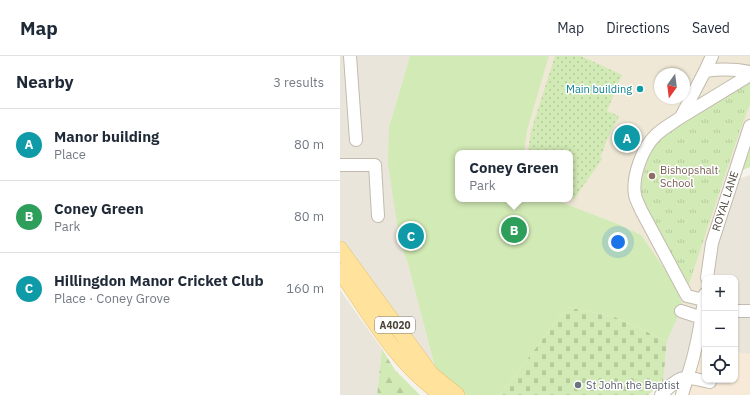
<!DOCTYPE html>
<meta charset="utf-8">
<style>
body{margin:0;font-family:"IBM Plex Sans",sans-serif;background:#f6f6f7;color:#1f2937}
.controls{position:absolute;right:12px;bottom:12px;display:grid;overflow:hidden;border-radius:8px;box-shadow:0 1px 3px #0004}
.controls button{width:36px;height:36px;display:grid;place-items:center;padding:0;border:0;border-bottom:1px solid #e0e1e3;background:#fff;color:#1f2937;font:20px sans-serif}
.compass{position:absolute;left:314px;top:12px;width:36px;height:36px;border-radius:50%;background:#fff;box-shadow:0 1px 3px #0004;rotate:194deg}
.you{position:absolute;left:278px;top:186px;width:14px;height:14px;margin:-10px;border:3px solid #fff;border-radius:50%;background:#1a73e8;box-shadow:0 0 0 6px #1a73e833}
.badge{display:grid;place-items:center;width:26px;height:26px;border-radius:50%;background:#fc3f1d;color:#fff;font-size:13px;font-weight:700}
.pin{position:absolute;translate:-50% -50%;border:2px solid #fff;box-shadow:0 1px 4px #0006}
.popup{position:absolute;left:115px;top:94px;width:118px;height:52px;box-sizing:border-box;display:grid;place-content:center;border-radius:8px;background:#fff;filter:drop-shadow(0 1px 3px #0005);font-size:13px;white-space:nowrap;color:#747a83}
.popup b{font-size:15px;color:#1f2937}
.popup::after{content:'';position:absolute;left:50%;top:100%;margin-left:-8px;border:8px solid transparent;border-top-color:#fff}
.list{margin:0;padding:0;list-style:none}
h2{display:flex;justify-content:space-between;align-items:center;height:52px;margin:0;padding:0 16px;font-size:17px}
h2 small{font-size:13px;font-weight:400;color:#747a83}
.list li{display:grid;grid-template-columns:26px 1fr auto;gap:12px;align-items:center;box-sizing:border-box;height:72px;padding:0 16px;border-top:1px solid #e0e1e3}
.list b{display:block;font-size:15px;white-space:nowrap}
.list p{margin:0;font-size:13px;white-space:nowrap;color:#747a83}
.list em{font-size:13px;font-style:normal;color:#747a83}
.icon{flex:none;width:22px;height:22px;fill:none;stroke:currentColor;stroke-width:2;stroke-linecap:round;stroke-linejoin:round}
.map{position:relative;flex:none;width:410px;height:339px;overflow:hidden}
header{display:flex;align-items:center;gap:24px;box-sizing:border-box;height:56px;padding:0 20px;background:#fff;border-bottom:1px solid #e0e1e3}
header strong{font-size:19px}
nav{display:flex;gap:22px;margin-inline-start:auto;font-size:14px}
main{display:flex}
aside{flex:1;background:#fff}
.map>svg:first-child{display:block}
</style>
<header>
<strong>Map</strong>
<nav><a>Map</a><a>Directions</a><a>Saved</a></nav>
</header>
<main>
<aside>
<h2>Nearby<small>3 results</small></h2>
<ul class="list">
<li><span class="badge" style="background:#0f9aa8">A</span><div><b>Manor building</b><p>Place</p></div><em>80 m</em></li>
<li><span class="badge" style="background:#2e9e5b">B</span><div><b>Coney Green</b><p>Park</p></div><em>80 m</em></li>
<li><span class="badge" style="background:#0f9aa8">C</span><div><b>Hillingdon Manor Cricket Club</b><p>Place · Coney Grove</p></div><em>160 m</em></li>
</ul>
</aside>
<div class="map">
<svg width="410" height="339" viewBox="0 0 410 339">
<defs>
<pattern id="grass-tufts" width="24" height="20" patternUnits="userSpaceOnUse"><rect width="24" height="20" fill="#d2eab5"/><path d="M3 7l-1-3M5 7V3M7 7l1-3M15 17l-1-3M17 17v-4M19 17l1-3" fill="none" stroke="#b6ca9c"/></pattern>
<pattern id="forest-firs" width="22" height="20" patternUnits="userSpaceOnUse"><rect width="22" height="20" fill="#d2eab5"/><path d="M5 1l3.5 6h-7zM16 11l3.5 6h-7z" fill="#b6ca9c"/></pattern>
<pattern id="cemetery-stones" width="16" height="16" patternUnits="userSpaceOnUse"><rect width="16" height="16" fill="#d2eab5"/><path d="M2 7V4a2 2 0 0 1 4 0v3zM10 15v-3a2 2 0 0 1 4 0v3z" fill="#b6ca9c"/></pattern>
<pattern id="garden-dots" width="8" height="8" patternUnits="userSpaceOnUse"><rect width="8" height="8" fill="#d2eab5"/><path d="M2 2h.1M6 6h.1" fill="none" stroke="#b6ca9c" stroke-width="1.8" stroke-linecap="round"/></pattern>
<pattern id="water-ripples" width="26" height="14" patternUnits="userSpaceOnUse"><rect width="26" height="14" fill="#a9d4f2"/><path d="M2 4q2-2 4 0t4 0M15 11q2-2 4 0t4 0" fill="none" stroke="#8caec5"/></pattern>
</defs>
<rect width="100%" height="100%" fill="#f6f3ec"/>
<path fill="#eae5da" d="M0,0H70L49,71L60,187L68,208L96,315L0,192Z
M410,119V298L395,296V222H367L395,124Z
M0,234L42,293L37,339H0Z
M365,237V293L356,292L346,322L323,326L327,285L343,249L363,251Z"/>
<path fill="#f7ead8" d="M356,292L365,293V324H395V296L410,298V339H347Z"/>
<path fill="#efe8d6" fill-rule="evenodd" d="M209,0H410V70L365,222V237L363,252L343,249L331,222L301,179L278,168L213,143H230V97H184L187,75ZM320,18H344V42H320Z"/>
<path fill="url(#grass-tufts)" d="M410,23V48L400,74L347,234L297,141L310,96L314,87Z
M410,90V111L400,115Z"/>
<path fill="url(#forest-firs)" d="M42,293L55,314L80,339H37Z"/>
<path fill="url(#cemetery-stones)" d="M227,251L275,261L327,285L323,326L308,339H160Z"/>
<path fill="#d2eab5" d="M70,0H209L187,75L184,97H118V143H213L278,168L301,179L331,222L343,249L327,285L275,261L227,251L160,339H125L96,315L68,208L60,187L48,108L49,71Z"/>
<path fill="url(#garden-dots)" d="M215,0H241L282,19L267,55L279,60C274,71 266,82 264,93L260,100L262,103L234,143L230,142V97H188L191,75Z"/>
<path fill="url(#water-ripples)" d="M254,29L261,32L262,36L257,38L252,35L251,31Z"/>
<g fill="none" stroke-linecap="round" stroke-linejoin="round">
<defs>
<path id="minor" d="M10,0L16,84
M372,0L365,15C380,13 395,13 410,16
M365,15L341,61L410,19
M341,61C333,67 323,72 316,79C302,92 292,121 295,139C296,144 299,149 301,154L347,240L364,244
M0,109H35L38,160
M367,222L372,187L410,70
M341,255L362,262
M395,255H410
M321,339C342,318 341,320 370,326
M342,339C346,324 352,309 355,294C360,275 362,257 365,238"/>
<path id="major" d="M0,193L91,318L117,339
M0,215C29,257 55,305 98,336"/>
</defs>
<use href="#minor" stroke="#c2bbae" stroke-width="14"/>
<use href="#major" stroke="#e6c16a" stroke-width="16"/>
<use href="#minor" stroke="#fff" stroke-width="12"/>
<use href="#major" stroke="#ffe39c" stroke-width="15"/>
</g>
<circle fill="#0f9aa8" stroke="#fff" stroke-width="1.5" cx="300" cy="33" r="4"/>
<circle fill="#8d6e63" stroke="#fff" stroke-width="1.5" cx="312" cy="120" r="4"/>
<circle fill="#6b7280" stroke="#fff" stroke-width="1.5" cx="238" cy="329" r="4"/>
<g text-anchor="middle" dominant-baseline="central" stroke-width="3" stroke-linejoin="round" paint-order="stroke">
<rect fill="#fff" stroke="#817c74" stroke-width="1" x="35" y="261" width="40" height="16" rx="3"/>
<g font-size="10" font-weight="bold" fill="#4b4439">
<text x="55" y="269">A4020</text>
</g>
<g font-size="11" fill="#0d838f" stroke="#fff" text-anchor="end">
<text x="292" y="33">Main building</text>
</g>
<g font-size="11" fill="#785e54" stroke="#fff" text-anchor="start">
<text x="320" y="114">Bishopshalt<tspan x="320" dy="13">School</tspan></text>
</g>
<g font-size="11" fill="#4b4439" stroke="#fff">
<text transform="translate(385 145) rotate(-72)">ROYAL LANE</text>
</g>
<g font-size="11" fill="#5b616d" stroke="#fff" text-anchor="start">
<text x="246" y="329">St John the Baptist</text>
</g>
</g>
</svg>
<div class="controls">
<button>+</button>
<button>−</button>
<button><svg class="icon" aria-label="locate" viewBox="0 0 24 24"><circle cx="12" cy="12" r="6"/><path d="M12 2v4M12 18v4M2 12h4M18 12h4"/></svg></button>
</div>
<svg class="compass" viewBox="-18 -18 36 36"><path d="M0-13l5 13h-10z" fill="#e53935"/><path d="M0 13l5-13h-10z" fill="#747a83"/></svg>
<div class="you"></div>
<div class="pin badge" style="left:287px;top:82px;background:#0f9aa8">A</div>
<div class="pin badge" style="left:174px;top:174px;background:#2e9e5b">B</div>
<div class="popup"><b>Coney Green</b>Park</div>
<div class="pin badge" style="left:71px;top:180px;background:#0f9aa8">C</div>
</div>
</main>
